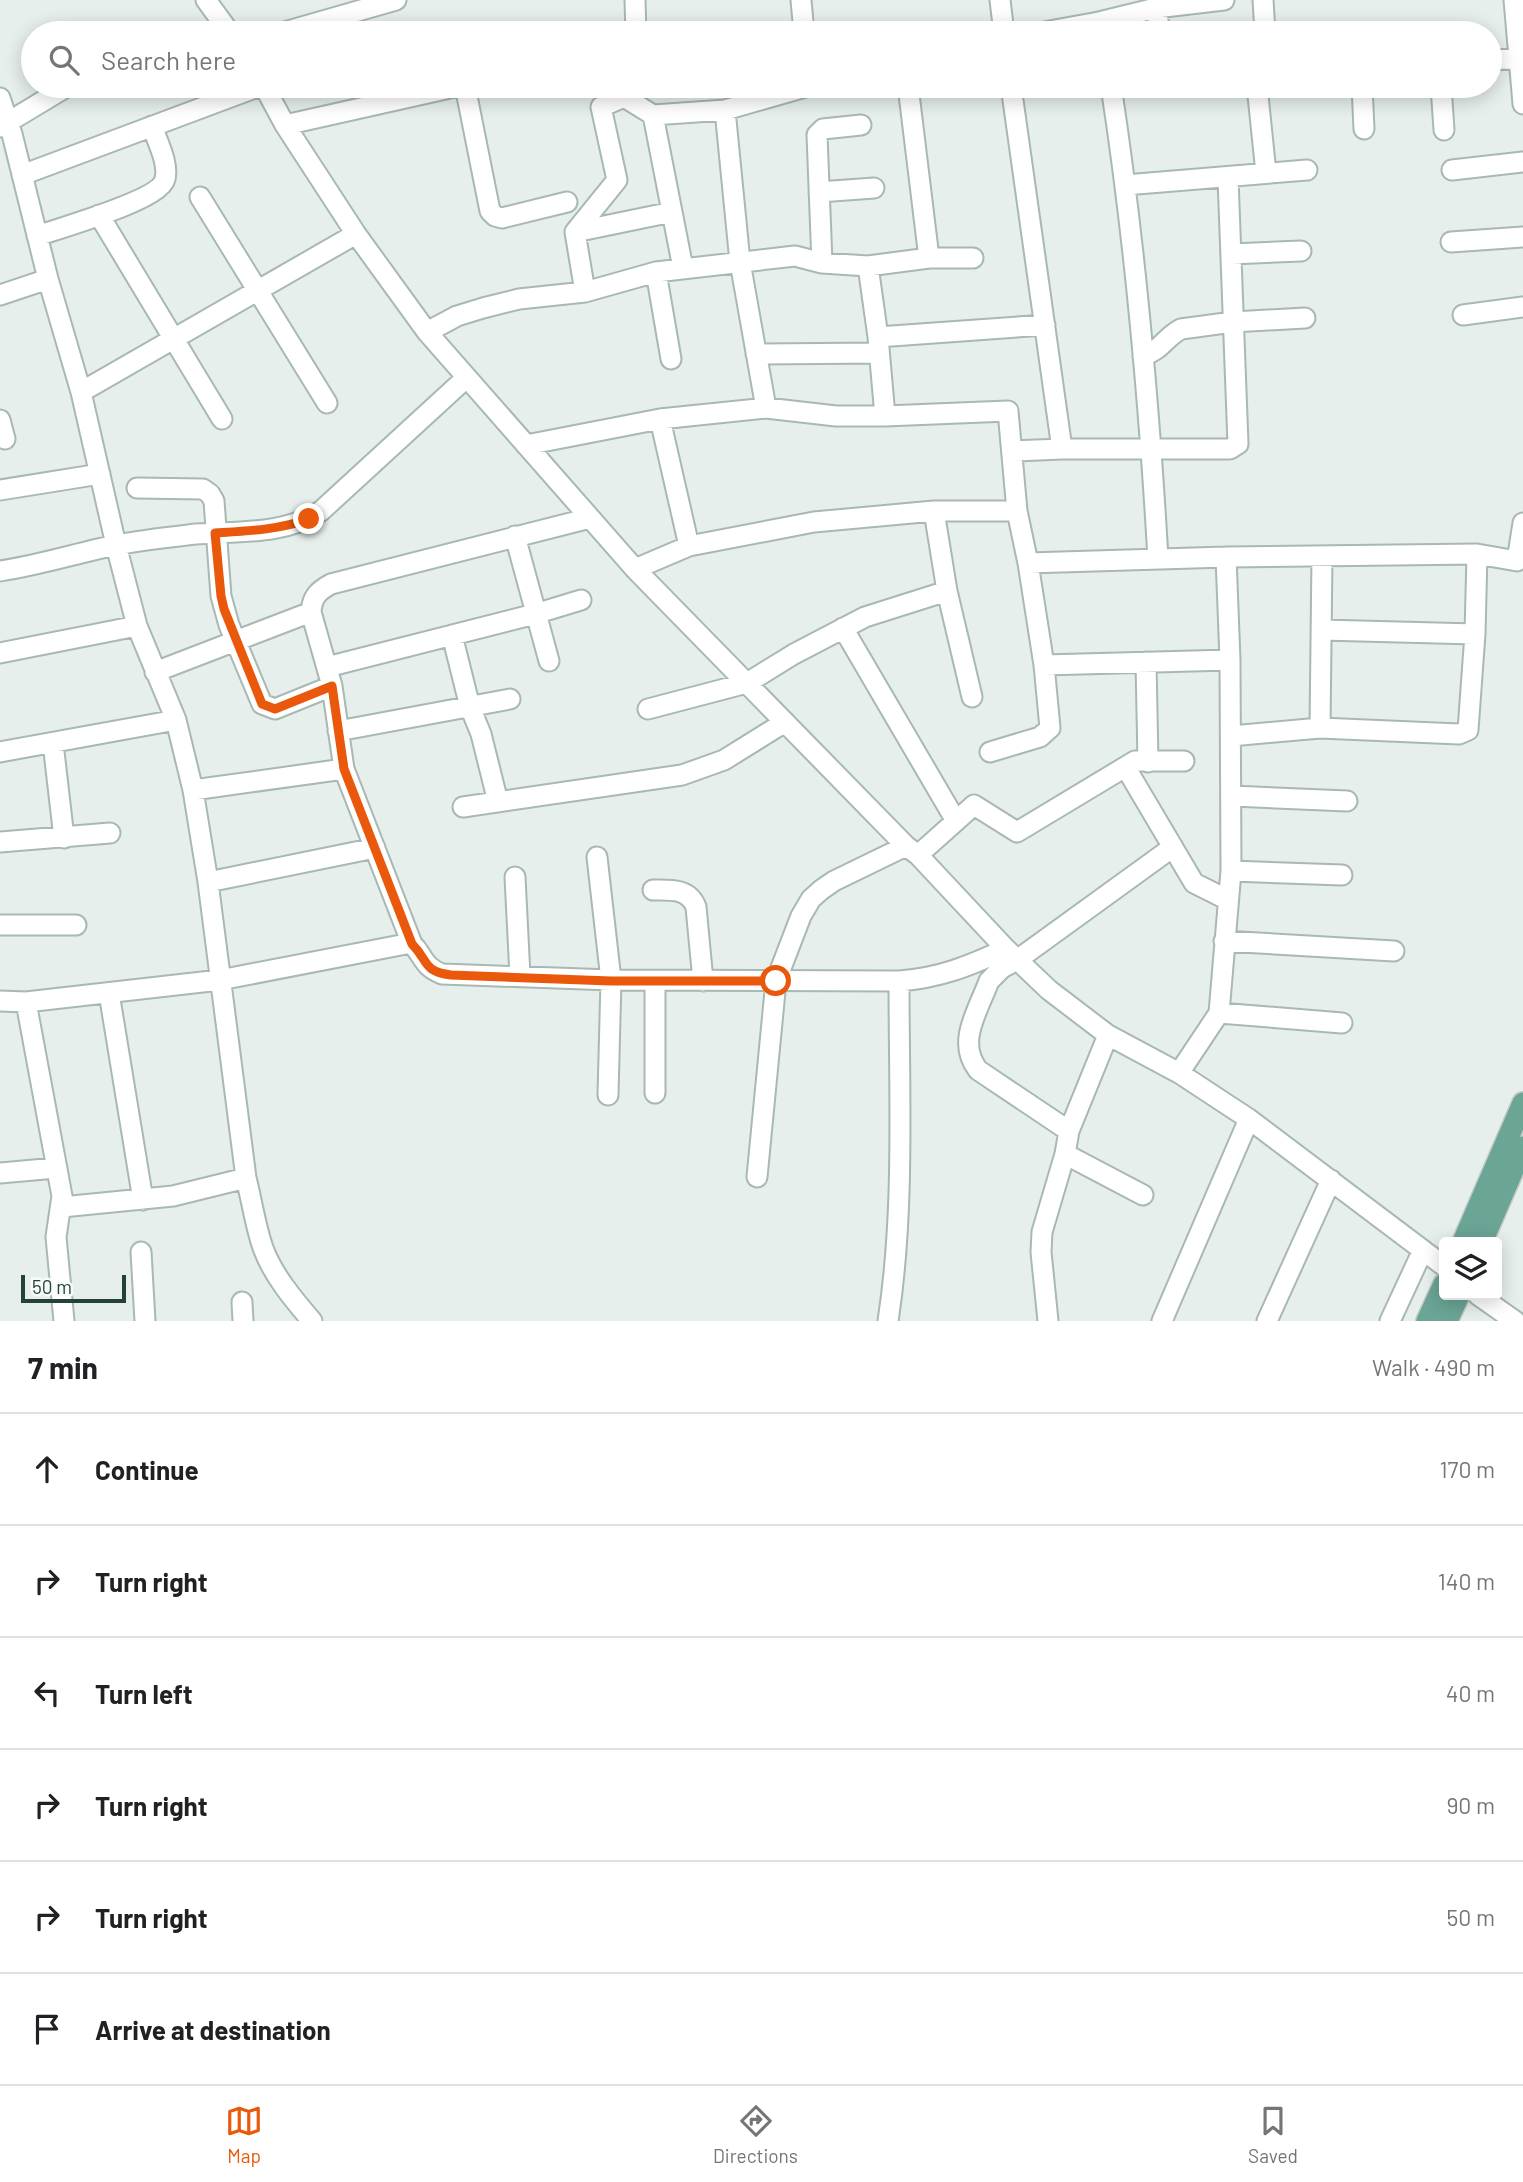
<!DOCTYPE html>
<meta charset="utf-8">
<style>
body{margin:0;font-family:Barlow,sans-serif;background:#f2f2f2;color:#202124}
.controls{position:absolute;right:21px;bottom:21px;display:grid;overflow:hidden;border-radius:7px;box-shadow:0 4px 18px #0003}
.controls button{width:63px;height:63px;display:grid;place-items:center;padding:0;border:0;border-bottom:2px solid #e0e0e0;background:#fff;color:#202124;font:35px sans-serif}
.scale{position:absolute;left:21px;bottom:18px;width:105px;box-sizing:border-box;padding-left:7px;border:4px solid #24423a;border-top:0;font-size:19px;line-height:24px;white-space:nowrap;color:#24423a;-webkit-text-stroke:5px #f7fbf9;paint-order:stroke}
.stop{position:absolute;width:21px;height:21px;margin:-16px;border:5px solid #ea580c;border-radius:50%;background:#fff}
.stop.end{background:#ea580c;border-color:#fff;box-shadow:0 2px 7px #0008}
.list{margin:0;padding:0;list-style:none}
h2{display:flex;justify-content:space-between;align-items:center;height:91px;margin:0;padding:0 28px;font-size:30px}
h2 small{font-size:23px;font-weight:400;color:#757577}
.list li{display:grid;grid-template-columns:46px 1fr auto;gap:21px;align-items:center;box-sizing:border-box;height:112px;padding:0 28px;border-top:2px solid #e0e0e0}
.list b{display:block;font-size:26px;white-space:nowrap}
.list em{font-size:23px;font-style:normal;color:#757577}
.icon{flex:none;width:38px;height:38px;fill:none;stroke:currentColor;stroke-width:2;stroke-linecap:round;stroke-linejoin:round}
.map{position:relative;flex:none;width:1523px;height:1321px;overflow:hidden}
.search{position:absolute;background:#fff;box-shadow:0 4px 18px #0003;left:21px;right:21px;top:21px;height:77px;display:flex;align-items:center;gap:18px;box-sizing:border-box;padding:0 24px;border-radius:38px;color:#757577;font-size:26px}
.sheet{height:763px;background:#fff}
nav{display:flex;justify-content:space-around;align-items:center;box-sizing:border-box;height:98px;border-top:2px solid #e0e0e0;background:#fff;font-size:19px;color:#757577}
nav a{display:grid;justify-items:center;gap:4px}
nav .on{color:#ea580c}
.map>svg:first-child{display:block}
</style>
<div class="map">
<svg width="1523" height="1321" viewBox="0 0 1523 1321">
<rect width="100%" height="100%" fill="#e6efeb"/>
<g fill="none" stroke-linecap="round" stroke-linejoin="round">
<defs>
<path id="minor" d="M206,0L230,33
M635,0L636,33
M801,0L804,33
M1000,0L1004,33
M1263,0L1265,33
M1514,0L1523,104
M1156,8L1160,33
M281,33L396,0
M1038,33L1099,22L1156,8L1224,0
M1490,60L1523,58
M264,86L285,125L356,234L427,332L635,569L906,846L918,855L1006,949L1049,990L1108,1035L1179,1073L1249,1119L1444,1266
M465,86L490,211L495,216L502,218L567,202
M617,86L624,97L653,115L725,110L809,86
M1011,86L1062,449
M1111,86C1135,242 1149,401 1158,559
M1257,86L1266,173
M1362,86L1364,129
M1441,86L1444,130
M0,98L12,134L48,279L81,392L116,545L137,626L176,720L193,790L208,882L246,1178C252,1201 255,1225 263,1248C273,1275 293,1299 312,1321
M725,110L740,262L766,408
M653,115L683,268
M285,125L459,86
M0,127L68,86
M1452,170L1523,162
M22,175L260,86
M1125,185L1307,170
M819,192L874,188
M200,197L327,403
M99,215L222,419
M575,232L617,180L601,107L624,97
M37,236C60,228 160,200 165,179C169,163 157,141 152,126
M1451,242L1523,237
M1231,254L1301,251
M929,258H973
M822,263L817,135L823,129L861,125
M656,272L671,359
M585,292L575,232L672,212
M0,295L48,279
M1463,315L1523,307
M427,332L457,316L483,308L519,299L585,292L656,272L795,256L822,263L868,266
M878,337L1045,325
M756,354L878,353
M1143,356C1163,349 1164,338 1181,329L1233,322L1305,318
M81,392L356,234
M885,416L878,337L868,266L929,258L908,86
M660,419L689,546
M0,420L5,439
M526,445L660,419L766,408L836,416H885L1008,411L1017,511L1028,563L1044,665L1050,728L1040,737L990,752
M1013,451L1062,449H1230L1238,444L1228,178
M137,488L203,489L210,494L214,501L221,596L229,625L262,704L275,709L332,686
M0,490L100,474
M934,511L947,591L972,697
M515,536L549,661
M1028,563L1226,557L1477,554L1517,561L1523,523
M635,569L689,546L814,522L934,511H1017
M0,571C40,565 77,553 116,545C142,540 170,537 196,534C239,531 284,535 321,511L466,378
M843,628L956,821
M1322,630L1475,634
M452,635L470,707L481,734L498,802
M0,653L137,626
M1146,662L1148,762
M1044,665L1230,660
M327,667L535,614L581,600
M155,672L311,612
M648,709L747,683L794,654L865,617L947,591
M1320,728L1459,734L1468,730L1475,634L1477,554
M338,731L510,699
M1231,736L1320,728L1322,556
M53,743L64,838
M0,752L176,720
M1126,768L1194,883L1228,900
M193,790L344,769
M1232,796L1347,801
M463,807L682,775L724,760L785,722
M0,842L110,833
M918,855L974,805L1017,832L1135,761H1184
M597,857L611,980L608,1095
M1231,871L1342,875
M515,877L520,976
M208,882L375,848
M653,890C670,890 689,888 696,907L703,981
M0,925H76
M1224,941L1394,951
M412,944L344,769L332,686L311,612C312,597 318,591 331,584L590,518
M109,993L143,1200
M0,1001L26,1002L220,980L406,944H412C425,957 422,966 442,974L611,980L899,981C940,978 969,966 1006,949
M26,1002L62,1196L56,1237L64,1321
M1219,1013L1342,1023
M1179,1073L1219,1013L1231,871L1230,660L1226,557
M655,1093V981
M1069,1131L978,1070C956,1042 978,1011 989,981L1002,968L1017,960L1173,847
M1065,1154L1143,1195
M0,1173L56,1168
M757,1177L776,981L801,916L811,899L821,890L834,881L906,846
M62,1207L173,1196L246,1178
M141,1252L145,1321
M1478,1295L1515,1321
M242,1302L243,1321
M888,1321C905,1212 899,1092 899,981
M1048,1321L1041,1252L1042,1232L1065,1154L1069,1131L1108,1035
M1162,1321L1249,1119
M1267,1321L1331,1180
M1390,1321L1423,1250"/>
<path id="major" d="M1463,1242L1523,1103
M1482,1242L1523,1147
M1427,1321L1444,1284
M1447,1321L1459,1295"/>
</defs>
<use href="#minor" stroke="#a8b8b2" stroke-width="23"/>
<use href="#major" stroke="#c2cac8" stroke-width="24"/>
<use href="#minor" stroke="#fff" stroke-width="19"/>
<use href="#major" stroke="#6aa596" stroke-width="21"/>
</g>
<g fill="none" stroke-linecap="round" stroke-linejoin="round">
<path stroke="#ea580c" stroke-width="9" d="M309,519C278,530 247,531 215,533L221,596L224,609L262,704L275,709L332,686L344,769L412,944C429,961 422,971 451,975L611,981H776"/>
</g>
</svg>
<div class="controls">
<button><svg class="icon" aria-label="layers" viewBox="0 0 24 24"><path d="M12 4l9 5-9 5-9-5zM3 14l9 5 9-5"/></svg></button>
</div>
<div class="scale">50 m</div>
<div class="stop" style="left:776px;top:981px"></div>
<div class="stop end" style="left:309px;top:519px"></div>
<div class="search"><svg class="icon" aria-label="search" viewBox="0 0 24 24"><circle cx="10" cy="10" r="6"/><path d="M15 15l6 6"/></svg>Search here</div>
</div>
<section class="sheet">
<h2>7 min<small>Walk · 490 m</small></h2>
<ul class="list">
<li><svg class="icon" aria-label="ahead" viewBox="0 0 24 24"><path d="M12 20V5M6 11l6-6 6 6"/></svg><div><b>Continue</b></div><em>170 m</em></li>
<li><svg class="icon" aria-label="right" viewBox="0 0 24 24"><path d="M7 20v-9h11M14 6l5 5-5 5"/></svg><div><b>Turn right</b></div><em>140 m</em></li>
<li><svg class="icon" aria-label="left" viewBox="0 0 24 24"><path d="M17 20v-9H6M10 6l-5 5 5 5"/></svg><div><b>Turn left</b></div><em>40 m</em></li>
<li><svg class="icon" aria-label="right" viewBox="0 0 24 24"><path d="M7 20v-9h11M14 6l5 5-5 5"/></svg><div><b>Turn right</b></div><em>90 m</em></li>
<li><svg class="icon" aria-label="right" viewBox="0 0 24 24"><path d="M7 20v-9h11M14 6l5 5-5 5"/></svg><div><b>Turn right</b></div><em>50 m</em></li>
<li><svg class="icon" aria-label="arrive" viewBox="0 0 24 24"><path d="M6 21V4h12l-3 4 3 4H6"/></svg><div><b>Arrive at destination</b></div></li>
</ul>
</section>
<nav>
<a class="on"><svg class="icon" aria-label="map" viewBox="0 0 24 24"><path d="M3 6l6-2 6 2 6-2v14l-6 2-6-2-6 2zM9 4v14M15 6v14"/></svg>Map</a>
<a><svg class="icon" aria-label="directions" viewBox="0 0 24 24"><path d="M12 3l9 9-9 9-9-9zM9 14v-3h6M13 9l2 2-2 2"/></svg>Directions</a>
<a><svg class="icon" aria-label="saved" viewBox="0 0 24 24"><path d="M7 4h10v16l-5-4-5 4z"/></svg>Saved</a>
</nav>
